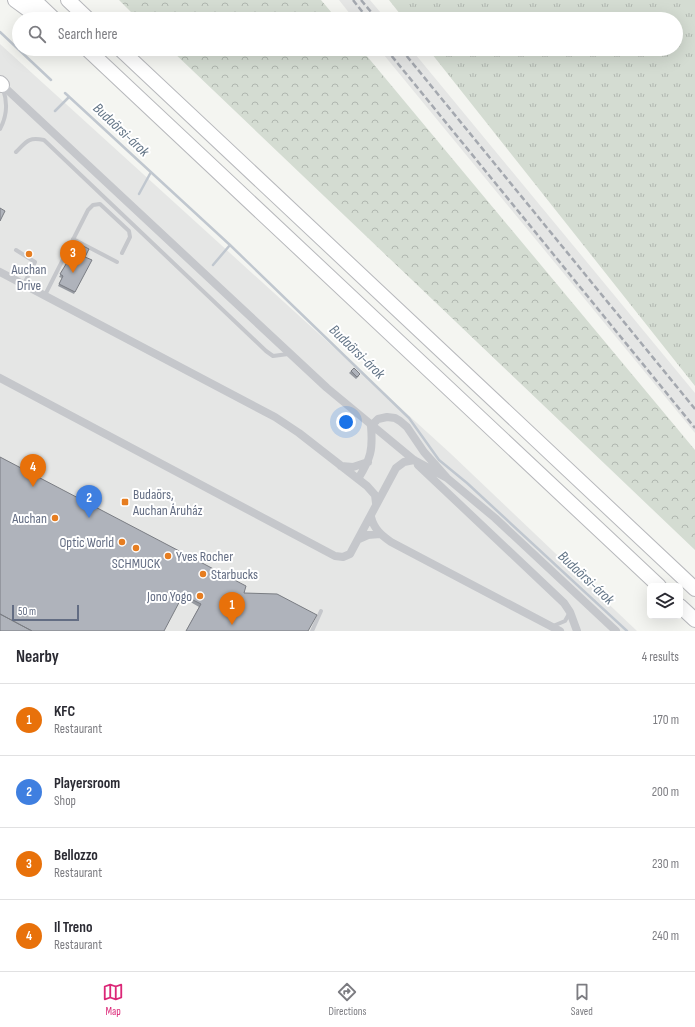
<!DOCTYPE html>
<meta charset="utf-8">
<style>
body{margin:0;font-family:"Sofia Sans Condensed",sans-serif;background:#f2f2f3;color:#2b2b33}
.controls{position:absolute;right:12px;bottom:12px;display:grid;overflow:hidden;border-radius:6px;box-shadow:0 4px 16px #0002}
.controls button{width:36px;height:36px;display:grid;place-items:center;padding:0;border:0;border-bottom:1px solid #e1e1e2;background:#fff;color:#2b2b33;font:20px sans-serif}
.scale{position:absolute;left:12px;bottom:10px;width:67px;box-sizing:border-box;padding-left:4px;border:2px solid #636d83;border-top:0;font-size:11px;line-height:14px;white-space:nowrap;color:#636d83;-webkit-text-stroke:3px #fff;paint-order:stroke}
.you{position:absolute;left:346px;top:422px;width:14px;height:14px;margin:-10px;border:3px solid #fff;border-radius:50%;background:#1a73e8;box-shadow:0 0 0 6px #1a73e833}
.badge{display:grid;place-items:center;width:26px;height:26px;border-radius:50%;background:#db2777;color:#fff;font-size:13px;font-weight:700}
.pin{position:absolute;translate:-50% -33px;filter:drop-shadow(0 1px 2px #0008)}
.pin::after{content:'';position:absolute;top:21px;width:14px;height:12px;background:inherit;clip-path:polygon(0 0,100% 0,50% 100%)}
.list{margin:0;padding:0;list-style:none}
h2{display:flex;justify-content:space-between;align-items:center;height:52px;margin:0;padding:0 16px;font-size:17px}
h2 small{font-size:13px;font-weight:400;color:#7c7c81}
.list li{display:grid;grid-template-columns:26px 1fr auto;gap:12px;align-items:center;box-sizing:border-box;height:72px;padding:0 16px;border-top:1px solid #e1e1e2}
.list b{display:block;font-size:15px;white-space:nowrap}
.list p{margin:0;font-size:13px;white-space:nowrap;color:#7c7c81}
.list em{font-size:13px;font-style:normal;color:#7c7c81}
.icon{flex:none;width:22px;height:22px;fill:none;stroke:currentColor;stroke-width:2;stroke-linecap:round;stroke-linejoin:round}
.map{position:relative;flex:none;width:695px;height:631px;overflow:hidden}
.search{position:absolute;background:#fff;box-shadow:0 4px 16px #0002;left:12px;right:12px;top:12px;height:44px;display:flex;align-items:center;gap:10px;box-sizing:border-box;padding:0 14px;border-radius:22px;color:#7c7c81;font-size:15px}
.sheet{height:340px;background:#fff}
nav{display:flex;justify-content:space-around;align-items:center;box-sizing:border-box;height:56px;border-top:1px solid #e1e1e2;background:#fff;font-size:11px;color:#7c7c81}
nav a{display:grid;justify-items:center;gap:2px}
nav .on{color:#db2777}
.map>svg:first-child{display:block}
</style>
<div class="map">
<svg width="695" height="631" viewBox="0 0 695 631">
<defs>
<pattern id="grass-tufts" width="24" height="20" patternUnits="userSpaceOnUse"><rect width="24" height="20" fill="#d4dcd2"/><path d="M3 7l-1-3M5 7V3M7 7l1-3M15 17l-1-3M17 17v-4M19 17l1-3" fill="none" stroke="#b0b7b0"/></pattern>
<pattern id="forest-crowns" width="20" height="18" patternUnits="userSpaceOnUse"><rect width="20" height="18" fill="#d4dcd2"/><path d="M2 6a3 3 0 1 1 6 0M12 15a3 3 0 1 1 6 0" fill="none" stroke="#b0b7b0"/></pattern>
</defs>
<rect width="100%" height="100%" fill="#f4f5f1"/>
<path fill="#e5e6e5" d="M339,0H370L386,19H354Z
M0,44L450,453L637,631H0Z
M379,49H411L695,393V433Z"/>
<path fill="url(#grass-tufts)" d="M389,0H695V386L428,49H676V19H404Z"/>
<path fill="url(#forest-crowns)" d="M119,0H321L337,19H138Z
M170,49H361L695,450V550Z"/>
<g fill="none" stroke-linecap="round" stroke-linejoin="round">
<path stroke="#c0c7cf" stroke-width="2.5" d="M0,32L51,80
M65,93L230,245L409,418L439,460L467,483L627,631
M55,111L69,97
M139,194L151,172
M213,265L230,245"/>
<defs>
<path id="highway" d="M15,0L41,19
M34,0L54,19
M68,0L88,19
M87,49L659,586
M120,49L695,589
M0,83L2,85
M680,606L695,620"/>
</defs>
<use href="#highway" stroke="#b7b8bc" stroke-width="16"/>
<path stroke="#c5c7cb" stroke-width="4" d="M0,129C7,116 8,103 3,89
M16,152C27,141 28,137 44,140L266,351L273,356L288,354
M73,239L117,262
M16,250L35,262L24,284
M45,295L88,210L93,205L100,204L129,231L130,237L122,253
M553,626L565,621L570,612
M312,631L321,611"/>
<path stroke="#c5c7cb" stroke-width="8" d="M2,85L327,388L414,460L447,478
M0,272L275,417L299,433L367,486L375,495L376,503
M0,378L335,556L343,557L350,554L396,468L404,462L414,460
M371,426L378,419L387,417L395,418L400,421L407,427L424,452L447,478L495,518L616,631
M418,465L564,603L570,612L577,631
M341,466L353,467L368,462
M358,479C371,458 373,450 371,426
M371,517C374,529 381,535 391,542L560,631
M359,539L368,535L380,534"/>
<use href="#highway" stroke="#fff" stroke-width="14"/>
<path stroke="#a4a8af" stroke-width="2.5" stroke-dasharray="6 3" stroke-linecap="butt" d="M353,0L368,19
M361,0L377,19
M386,49L695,428
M401,49L695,409"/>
</g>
<path fill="#969aa1" d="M81,245L85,257L75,292L74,294L58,286L62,278L59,277L72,254L77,253Z
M351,371L359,376L356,379L349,373Z
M0,457L244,593L308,631H186L199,607L182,597Z"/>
<path fill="#afb3bb" stroke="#7a7d83" d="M0,208L5,211L0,221Z
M81,245L89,249L85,257L92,260L75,292L59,284L63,276L60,274L74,251L77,253Z
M354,368L360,374L357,377L351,371Z
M0,457L246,586L244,593L277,594L317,615L308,631H186L201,604L183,595L164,631H32L0,614Z
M0,614L32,631H0Z"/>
<g fill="#e67d20" stroke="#fff" stroke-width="1.5">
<circle cx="29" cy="254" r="4"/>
<rect x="121" y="498" width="8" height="8" rx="2"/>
<circle cx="55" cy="518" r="4"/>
<circle cx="122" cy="542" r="4"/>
<circle cx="136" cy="548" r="4"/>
<circle cx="168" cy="556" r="4"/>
<circle cx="203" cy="574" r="4"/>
<circle cx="200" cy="596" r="4"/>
</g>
<g text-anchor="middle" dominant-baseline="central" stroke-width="4" stroke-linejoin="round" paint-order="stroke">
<g font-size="14" fill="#636d83" stroke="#fff" text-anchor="start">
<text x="29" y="269" text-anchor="middle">Auchan<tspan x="29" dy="16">Drive</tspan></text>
<text x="133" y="494">Budaörs,<tspan x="133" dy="16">Auchan Áruház</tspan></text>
<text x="47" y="518" text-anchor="end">Auchan</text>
<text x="114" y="542" text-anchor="end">Optic World</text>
<text x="176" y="556">Yves Rocher</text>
<text x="136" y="563" text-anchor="middle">SCHMUCK</text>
<text x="211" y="574">Starbucks</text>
<text x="192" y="596" text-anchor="end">Jono Yogo</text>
</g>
<g font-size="15" font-style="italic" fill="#637587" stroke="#fff">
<text transform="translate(121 130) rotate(43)">Budaörsi-árok</text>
<text transform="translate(357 352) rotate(44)">Budaörsi-árok</text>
<text transform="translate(586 578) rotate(43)">Budaörsi-árok</text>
</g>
</g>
</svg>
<div class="controls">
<button><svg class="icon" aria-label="layers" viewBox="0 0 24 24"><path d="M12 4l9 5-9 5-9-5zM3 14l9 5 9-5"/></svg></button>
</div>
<div class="scale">50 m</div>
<div class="you"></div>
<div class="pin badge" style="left:232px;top:625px;background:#e8710a">1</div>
<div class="pin badge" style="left:89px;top:518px;background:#3f7fe0">2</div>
<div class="pin badge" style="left:73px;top:273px;background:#e8710a">3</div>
<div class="pin badge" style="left:33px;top:487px;background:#e8710a">4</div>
<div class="search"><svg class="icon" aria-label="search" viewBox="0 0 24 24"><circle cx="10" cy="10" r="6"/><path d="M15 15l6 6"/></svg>Search here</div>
</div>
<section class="sheet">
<h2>Nearby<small>4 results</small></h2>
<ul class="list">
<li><span class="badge" style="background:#e8710a">1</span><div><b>KFC</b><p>Restaurant</p></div><em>170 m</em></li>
<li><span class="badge" style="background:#3f7fe0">2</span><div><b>Playersroom</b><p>Shop</p></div><em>200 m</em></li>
<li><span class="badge" style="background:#e8710a">3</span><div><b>Bellozzo</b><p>Restaurant</p></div><em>230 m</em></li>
<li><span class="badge" style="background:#e8710a">4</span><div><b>Il Treno</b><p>Restaurant</p></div><em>240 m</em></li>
</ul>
</section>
<nav>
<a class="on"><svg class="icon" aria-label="map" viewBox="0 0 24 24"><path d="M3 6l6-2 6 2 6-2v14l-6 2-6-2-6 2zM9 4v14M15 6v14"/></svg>Map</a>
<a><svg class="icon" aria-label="directions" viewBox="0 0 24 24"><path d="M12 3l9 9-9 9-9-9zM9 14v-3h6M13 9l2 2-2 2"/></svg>Directions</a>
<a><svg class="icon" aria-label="saved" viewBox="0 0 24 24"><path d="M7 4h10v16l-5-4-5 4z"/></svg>Saved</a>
</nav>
